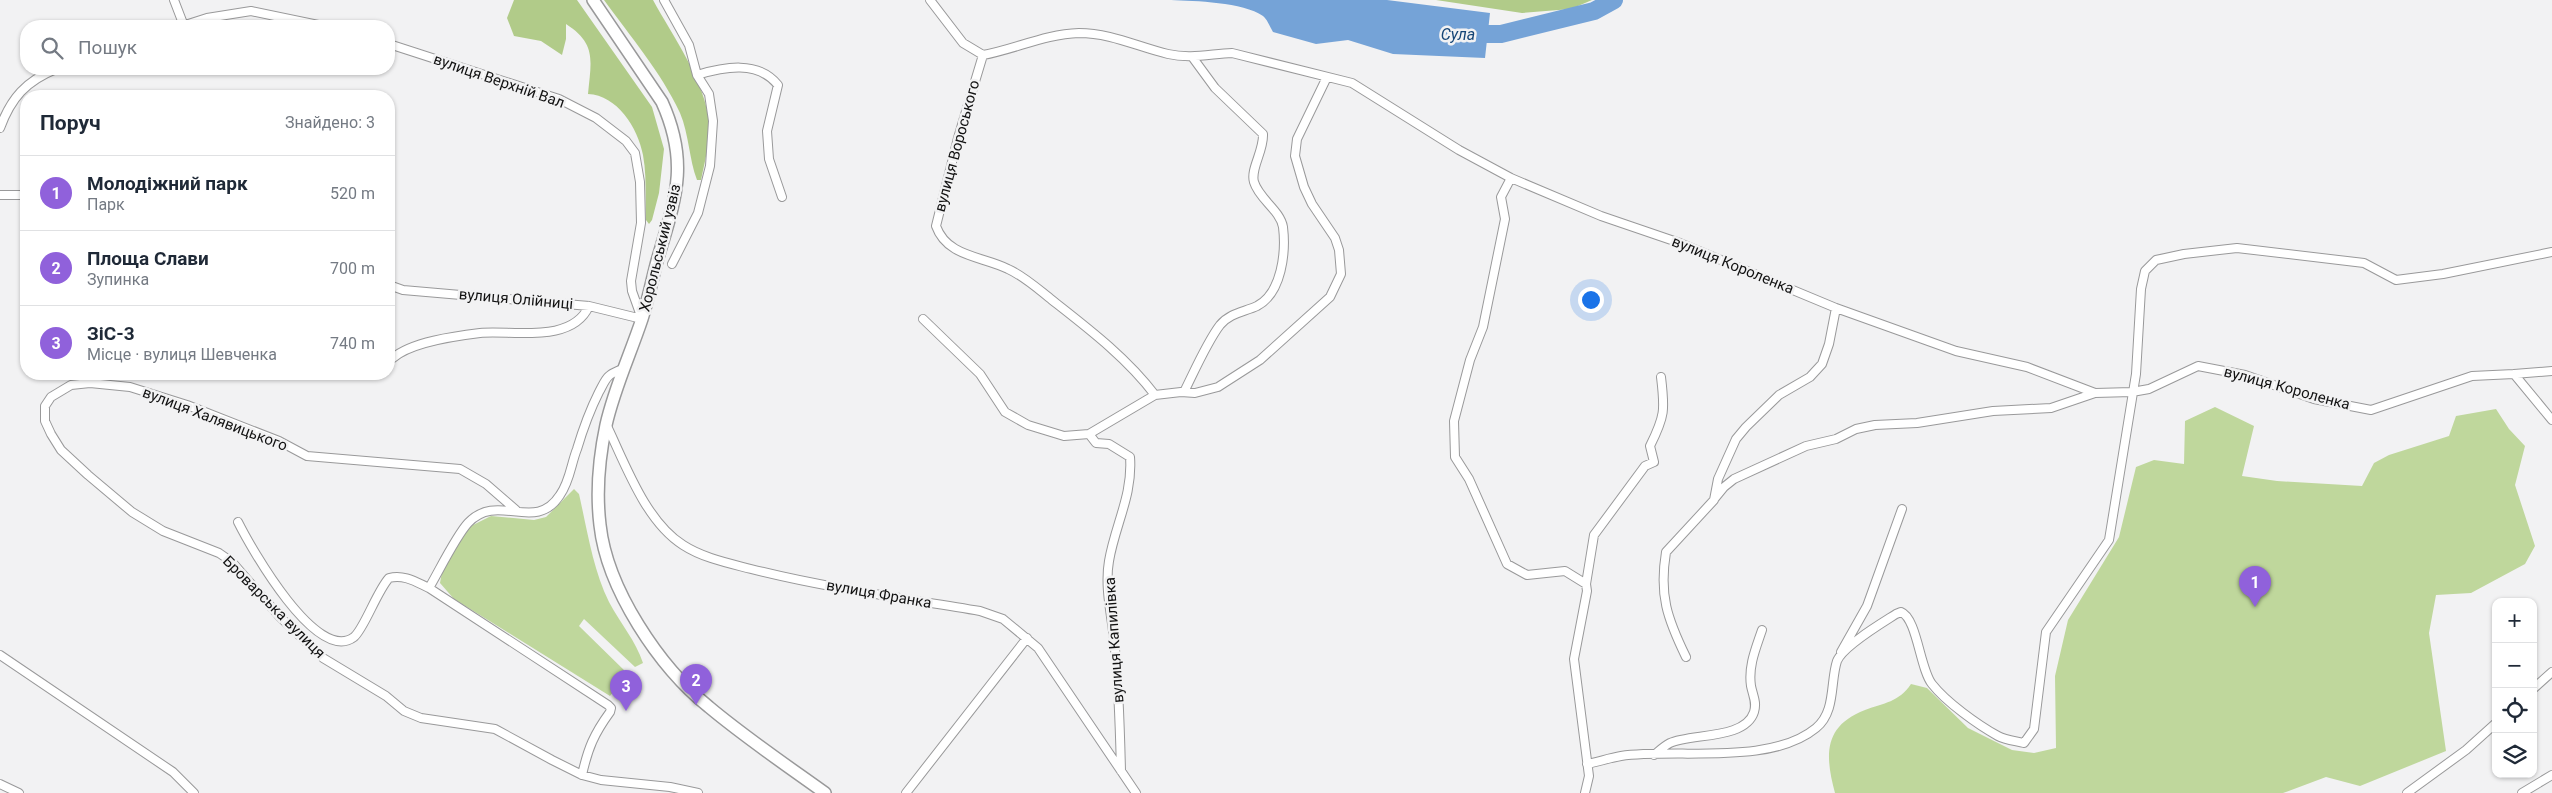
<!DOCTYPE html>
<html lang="uk">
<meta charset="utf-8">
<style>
body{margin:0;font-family:Roboto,sans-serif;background:#f2f2f3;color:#1f2937}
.controls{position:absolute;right:15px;bottom:15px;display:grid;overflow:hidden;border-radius:10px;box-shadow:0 1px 4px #0004}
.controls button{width:45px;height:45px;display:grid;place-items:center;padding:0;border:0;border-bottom:1px solid #e0e1e3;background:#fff;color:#1f2937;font:25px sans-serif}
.you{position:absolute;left:1590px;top:299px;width:18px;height:18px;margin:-12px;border:4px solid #fff;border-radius:50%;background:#1a73e8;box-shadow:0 0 0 8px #1a73e833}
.badge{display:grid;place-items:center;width:32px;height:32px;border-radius:50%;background:#9061db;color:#fff;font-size:16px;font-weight:700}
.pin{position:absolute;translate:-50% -41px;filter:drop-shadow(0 1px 2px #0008)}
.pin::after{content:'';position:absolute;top:26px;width:18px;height:15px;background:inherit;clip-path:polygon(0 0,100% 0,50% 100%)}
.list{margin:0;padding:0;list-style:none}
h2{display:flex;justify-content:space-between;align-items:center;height:65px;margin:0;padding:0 20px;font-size:21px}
h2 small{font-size:16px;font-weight:400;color:#747a83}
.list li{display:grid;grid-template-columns:32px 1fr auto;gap:15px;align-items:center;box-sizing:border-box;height:75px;padding:0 20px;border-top:1px solid #e0e1e3}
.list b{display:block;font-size:19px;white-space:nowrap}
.list p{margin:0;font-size:16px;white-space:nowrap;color:#747a83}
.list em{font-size:16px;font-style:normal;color:#747a83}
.icon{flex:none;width:28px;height:28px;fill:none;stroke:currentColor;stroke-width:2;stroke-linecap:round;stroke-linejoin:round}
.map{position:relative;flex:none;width:2552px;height:793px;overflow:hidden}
.search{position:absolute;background:#fff;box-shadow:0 1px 4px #0004;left:20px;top:20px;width:375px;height:55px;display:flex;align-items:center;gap:12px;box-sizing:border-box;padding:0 18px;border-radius:20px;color:#747a83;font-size:19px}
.panel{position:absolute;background:#fff;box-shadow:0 1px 4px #0004;left:20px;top:90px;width:375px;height:290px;border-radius:20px}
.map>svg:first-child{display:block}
</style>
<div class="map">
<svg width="2552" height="793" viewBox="0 0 2552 793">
<rect width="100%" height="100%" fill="#f2f2f3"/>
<path fill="#bfd79c" d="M2215,407L2254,426L2242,476L2277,481L2362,486L2374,463L2389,455L2449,436L2456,416L2496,409L2509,429L2525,446L2515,485L2535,546L2525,564L2471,593L2436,595L2429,633L2446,751L2360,786L2326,777L2283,793H1835C1825,756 1823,726 1865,710C1884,703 1899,702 1911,684L1927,688L1968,728L2012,750L2034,753L2056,748L2055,676L2068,620L2119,537L2136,467L2154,460L2184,464L2185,421Z
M574,489L579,494C587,529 593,570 609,602C620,623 636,641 643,663L635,667L584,619L579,626L627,673L610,696L454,599L440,583L442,572L469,527L491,516L534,520L546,517Z"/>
<path fill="#b1cb89" d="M514,0H577L652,107L664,149L659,193L652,220L649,224L646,220C645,199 647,176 643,155C638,128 617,95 588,94C591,61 597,44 566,24V39L562,55L541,41L514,36L507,18Z
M604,0H653C672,35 706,82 709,123C710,142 705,161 701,180H697C689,159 689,134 680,113C661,72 630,36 604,0Z
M1436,0H1592L1571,9L1522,13Z"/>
<path fill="#75a3d7" d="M1171,0H1387L1490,13L1485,58L1393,54L1348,40L1316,44L1273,32C1270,27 1267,19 1263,16C1243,2 1195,1 1171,0Z"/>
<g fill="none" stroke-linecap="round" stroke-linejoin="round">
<path stroke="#75a3d7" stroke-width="18" d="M1465,34H1501L1594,11L1614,0"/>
<defs>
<path id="minor" d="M174,0L184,26
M664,0L689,45L697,75L709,94L713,121L710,166L698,213L672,264
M930,0L963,43L983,55C1016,49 1045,34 1079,33C1111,33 1138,47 1168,54C1190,59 1210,54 1232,53L1352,83L1459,150L1511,178L1601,216L1680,243L1836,308L1956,351L2027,367L2095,393L2132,392L2149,389L2198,366L2245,375L2314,399L2371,410L2472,376L2514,374L2552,420
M182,26L207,18L251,11L323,26
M389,44L559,99L596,118L626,141L635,153L640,182L641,223L631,281L632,291L642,319
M983,55L958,138L936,226C947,257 982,256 1008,269C1024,276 1038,289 1052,300C1089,329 1127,358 1155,395
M697,75C724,67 758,60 778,85L767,131L769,159L782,197
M0,128C11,98 26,81 56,69
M1511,178L1501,197L1505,219L1483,327L1470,360L1454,421L1455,457L1469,479L1507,564L1527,575L1565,571L1586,584L1587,591L1574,659L1589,776L1585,793
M0,195H26
M389,285L403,290L589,306L642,319
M923,319L980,374L1005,412L1028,425L1064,436L1089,434
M393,358C411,342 455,336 480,333C513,330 572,344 589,306
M2514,374L2552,371
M1184,392C1194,372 1207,342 1220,325C1230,313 1244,312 1257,306C1282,293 1286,252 1283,227C1280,210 1259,199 1254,182C1250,169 1264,151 1263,134L1215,88L1193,58
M606,424C625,463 645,521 683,545C703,558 728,563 751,569C826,588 903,598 980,611L1003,619L1038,648L1136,793
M1715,498L1724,487L1734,479L1806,446L1836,439L1856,429L1875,425L1917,423L1993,411L2051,408L2095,393
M516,510L486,484L460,469L307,456L279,441L187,405L130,387L90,383L71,385L51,397L45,406V421L51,434L61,450L88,475L132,512L163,531L219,553L232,562L280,617L323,658L386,696L404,711L421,718L495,729L552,760L582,775L601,780L670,787L698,793
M238,522C251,548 317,665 354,637C364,629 377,591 389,578C404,574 416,582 429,588L608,705L611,708L610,712C594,734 588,748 582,775
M1586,584L1594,535L1645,466L1654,462L1650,446C1665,416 1665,410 1661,377
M429,588C439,571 456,536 468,523C498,491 535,534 560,495C570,481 571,464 577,449C583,429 590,410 599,392C602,387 605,379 609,376C612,373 618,371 622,369
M1841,652L1867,606L1902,509
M0,655L173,772L194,793
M1686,657C1667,618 1659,595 1666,552L1714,500L1718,479L1736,439L1746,427L1779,395L1810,377L1822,364L1829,344L1836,308
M2533,689L2552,672
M1654,755C1659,751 1664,746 1670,743C1691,733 1745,740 1754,712C1757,702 1753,696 1751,686C1748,666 1756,648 1762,630
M1587,764C1598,762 1609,758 1621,756C1677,748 1770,766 1816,728C1836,712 1830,682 1837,661C1843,646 1882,623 1896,614L1901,612C1917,618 1920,669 1932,684C1946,702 1978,725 1998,736C2005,740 2016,741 2024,743L2034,729L2046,632L2109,540L2136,374L2141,289L2145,271L2156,260L2184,254L2237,248L2364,263L2396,280L2443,274L2552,252
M1121,771C1120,730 1119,690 1115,649C1113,621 1104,589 1109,561C1115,525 1133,495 1130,457L1109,444L1096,443L1089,434L1155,395L1181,392L1195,393L1218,387L1260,360L1330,297L1341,274L1339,250L1335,238L1312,204L1304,187L1295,156L1297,139L1327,77
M0,784L19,793
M906,793L1027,638
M2407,793L2466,750L2496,723
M2522,793L2552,775"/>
<path id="secondary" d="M593,0L662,102C690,164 675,200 657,261C652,280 648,300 642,319C630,355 614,389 606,425C599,458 596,492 600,525C607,589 659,667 709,707C746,738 786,765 825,793"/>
</defs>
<use href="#minor" stroke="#99999a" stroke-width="10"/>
<use href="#secondary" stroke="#99999a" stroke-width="14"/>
<use href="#minor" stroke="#fff" stroke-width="8"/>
<use href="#secondary" stroke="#fff" stroke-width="11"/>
</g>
<g text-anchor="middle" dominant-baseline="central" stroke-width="5" stroke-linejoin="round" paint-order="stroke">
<g font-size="15" fill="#121212" stroke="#f2f2f3">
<text transform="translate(499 81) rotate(19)">вулиця Верхній Вал</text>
<text transform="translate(957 146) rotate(-75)">вулиця Вороського</text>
<text transform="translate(660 248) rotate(-76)">Хорольський узвіз</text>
<text transform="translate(1733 265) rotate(22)">вулиця Короленка</text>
<text transform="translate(516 299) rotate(5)">вулиця Олійниці</text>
<text transform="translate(2287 388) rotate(15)">вулиця Короленка</text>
<text transform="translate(215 419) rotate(21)">вулиця Халявицького</text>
<text transform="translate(879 594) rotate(10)">вулиця Франка</text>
<text transform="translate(274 607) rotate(45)">Броварська вулиця</text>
<text transform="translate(1114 640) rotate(-94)">вулиця Капилівка</text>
</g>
<g font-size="16" font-style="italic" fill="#154576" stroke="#f2f2f3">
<text x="1458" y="34">Сула</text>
</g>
</g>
</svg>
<div class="controls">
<button>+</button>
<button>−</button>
<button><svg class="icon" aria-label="locate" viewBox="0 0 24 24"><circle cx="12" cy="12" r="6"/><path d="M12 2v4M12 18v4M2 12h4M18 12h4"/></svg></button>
<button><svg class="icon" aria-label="layers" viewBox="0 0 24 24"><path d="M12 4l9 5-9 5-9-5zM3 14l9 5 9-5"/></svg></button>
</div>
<div class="you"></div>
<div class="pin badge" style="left:2255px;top:607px">1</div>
<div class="pin badge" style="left:696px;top:705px">2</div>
<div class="pin badge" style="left:626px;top:711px">3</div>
<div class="search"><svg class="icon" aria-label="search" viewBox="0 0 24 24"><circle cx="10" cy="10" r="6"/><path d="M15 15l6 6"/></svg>Пошук</div>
<section class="panel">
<h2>Поруч<small>Знайдено: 3</small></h2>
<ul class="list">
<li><span class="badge">1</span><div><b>Молодіжний парк</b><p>Парк</p></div><em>520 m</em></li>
<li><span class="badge">2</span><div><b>Площа Слави</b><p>Зупинка</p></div><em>700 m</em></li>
<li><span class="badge">3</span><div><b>ЗіС-3</b><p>Місце · вулиця Шевченка</p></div><em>740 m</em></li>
</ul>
</section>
</div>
